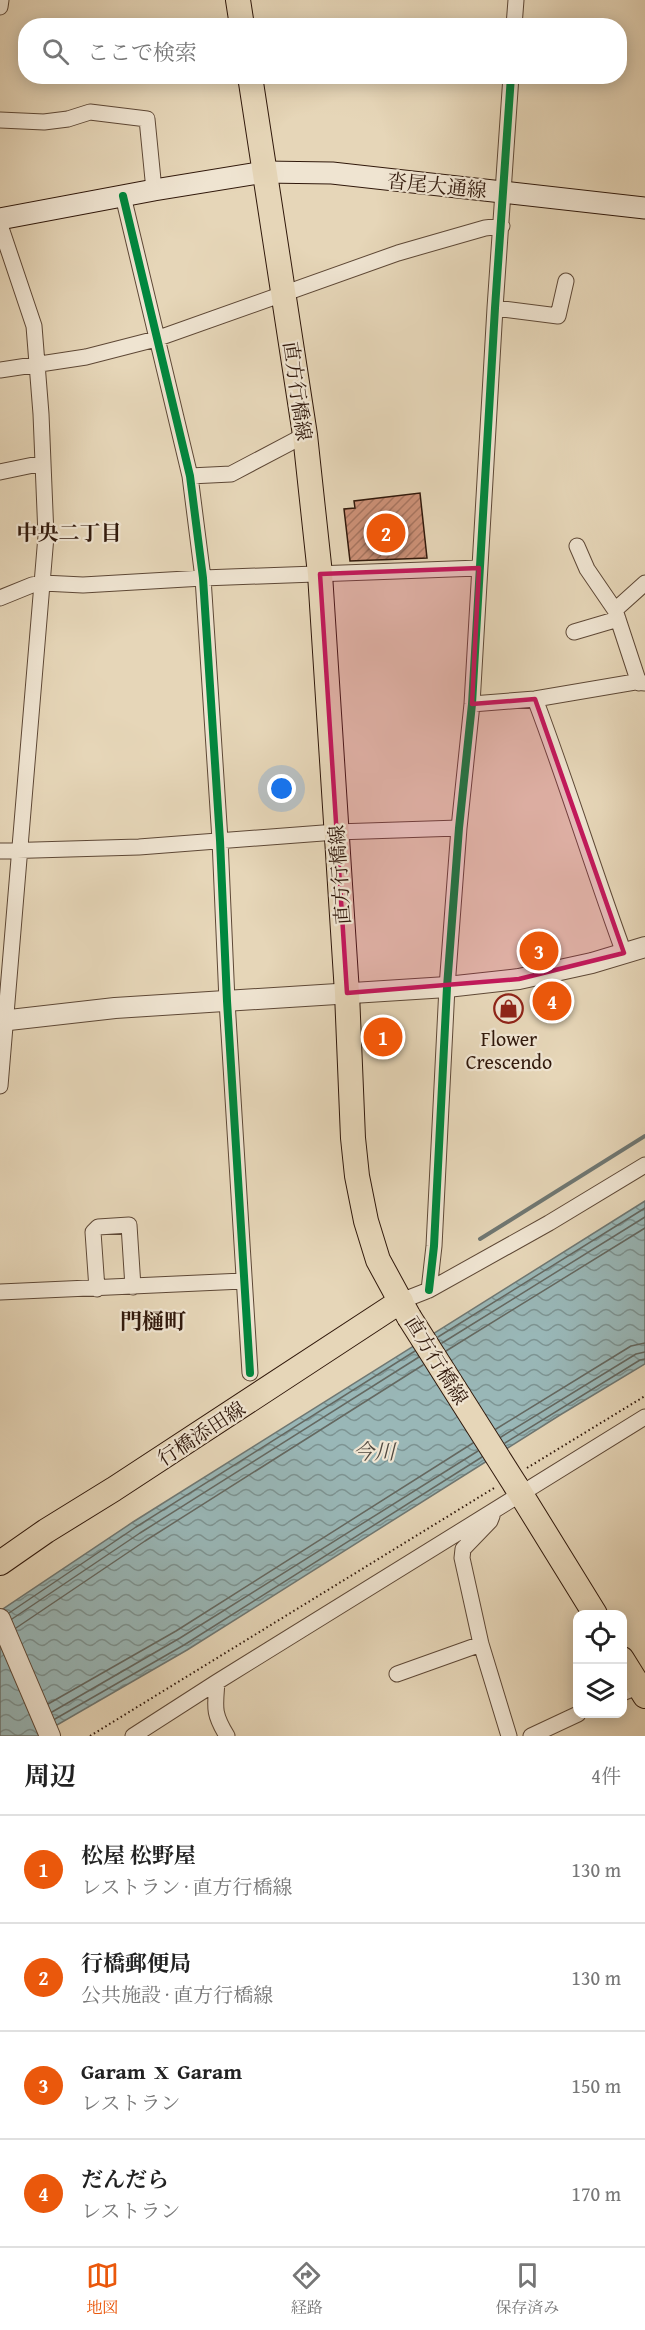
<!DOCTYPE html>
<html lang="ja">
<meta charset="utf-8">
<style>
body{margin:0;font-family:"Gentium Book Plus","Noto Serif JP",serif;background:#f2f2f2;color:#222}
.controls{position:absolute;right:18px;bottom:18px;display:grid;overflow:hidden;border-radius:12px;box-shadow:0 3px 15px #0003}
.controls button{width:54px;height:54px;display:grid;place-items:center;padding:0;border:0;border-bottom:2px solid #e0e0e0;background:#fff;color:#222;font:30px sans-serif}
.you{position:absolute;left:282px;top:789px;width:21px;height:21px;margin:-15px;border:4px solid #fff;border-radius:50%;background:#1a73e8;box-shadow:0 0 0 9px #1a73e833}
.badge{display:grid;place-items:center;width:39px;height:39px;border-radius:50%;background:#ea580c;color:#fff;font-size:20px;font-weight:700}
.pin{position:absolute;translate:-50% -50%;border:3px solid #fff;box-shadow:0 2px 6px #0006}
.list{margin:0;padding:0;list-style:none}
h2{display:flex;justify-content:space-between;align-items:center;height:78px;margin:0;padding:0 24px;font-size:26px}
h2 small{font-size:20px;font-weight:400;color:#767676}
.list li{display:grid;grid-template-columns:39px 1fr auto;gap:18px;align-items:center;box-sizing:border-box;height:108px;padding:0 24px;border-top:2px solid #e0e0e0}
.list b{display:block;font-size:22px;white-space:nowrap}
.list p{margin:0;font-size:20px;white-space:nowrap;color:#767676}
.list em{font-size:20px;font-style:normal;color:#767676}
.icon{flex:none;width:33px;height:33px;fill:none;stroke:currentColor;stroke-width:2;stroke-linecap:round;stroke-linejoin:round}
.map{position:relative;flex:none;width:645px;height:1736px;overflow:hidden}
.search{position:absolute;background:#fff;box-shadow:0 3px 15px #0003;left:18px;right:18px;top:18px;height:66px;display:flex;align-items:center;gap:15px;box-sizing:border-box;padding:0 21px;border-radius:24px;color:#767676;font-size:22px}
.sheet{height:510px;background:#fff}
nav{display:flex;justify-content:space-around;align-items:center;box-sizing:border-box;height:84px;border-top:2px solid #e0e0e0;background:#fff;font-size:16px;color:#767676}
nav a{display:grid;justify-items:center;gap:3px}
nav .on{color:#ea580c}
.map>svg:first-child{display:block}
</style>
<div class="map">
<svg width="645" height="1736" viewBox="0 0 645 1736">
<defs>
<pattern id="water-waves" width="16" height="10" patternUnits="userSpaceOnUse" patternTransform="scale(1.5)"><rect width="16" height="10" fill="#99b7b7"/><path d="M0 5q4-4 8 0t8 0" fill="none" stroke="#7d9493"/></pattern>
<pattern id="building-hatch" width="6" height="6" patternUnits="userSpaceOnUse" patternTransform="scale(1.5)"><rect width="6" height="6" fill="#ce9279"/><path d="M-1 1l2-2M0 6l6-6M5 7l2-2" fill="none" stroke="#a87661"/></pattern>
</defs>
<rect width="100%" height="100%" fill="#e6d6b8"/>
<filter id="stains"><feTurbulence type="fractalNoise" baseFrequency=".00333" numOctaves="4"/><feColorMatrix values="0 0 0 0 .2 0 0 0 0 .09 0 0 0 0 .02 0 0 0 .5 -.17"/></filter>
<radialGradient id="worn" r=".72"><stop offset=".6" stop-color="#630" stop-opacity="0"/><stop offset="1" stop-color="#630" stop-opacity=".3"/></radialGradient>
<path fill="url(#water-waves)" stroke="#6f7772" stroke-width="1.5" d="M645,1201V1364L560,1415L187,1650L38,1736H0V1611L133,1522Z"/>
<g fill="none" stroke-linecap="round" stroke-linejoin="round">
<path stroke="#646861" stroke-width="1.5" d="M438,1337L645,1208
M442,1343L645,1217
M446,1351L645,1228
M496,1429L631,1346L645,1343
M501,1437L636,1354L645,1352
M505,1443L640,1360L645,1359
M9,1613L136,1527L415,1351
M12,1619L140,1533L419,1357
M16,1628L145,1541L423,1365
M48,1704L176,1631L473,1443
M52,1712L180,1638L478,1451
M55,1719L184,1645L482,1457"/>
<path stroke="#6f7772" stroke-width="4" d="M480,1239L645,1136"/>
</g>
<path fill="url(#building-hatch)" stroke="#30180b" stroke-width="1.5" d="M420,493L427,558L350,561L344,509L355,508L354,501Z"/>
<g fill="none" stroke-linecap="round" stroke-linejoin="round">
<defs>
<path id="minor" d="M0,7L1,0
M514,26L516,0
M0,120L44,122L68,119L90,112L147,119L154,190
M123,196L190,476L203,578L220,840L227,1001L250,1373
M0,225L34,326L41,414L46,536L0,1086
M495,308L558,316L566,281
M0,370L86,357L156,339L398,253L485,228L502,226
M0,472L43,463
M190,476L231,474L305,435
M577,546L587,569L615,610
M0,598L32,585L43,583L83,585L203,578L479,568
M574,632L618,619
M639,683L615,610L645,583
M535,699C567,783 593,869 624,953
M472,704L535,699L635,682L645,683
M0,851L139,847L336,832L459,828
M97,1289L93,1232L98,1227L129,1225L133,1287
M429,1290L434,1246L447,987L459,828L472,704L495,308L511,76
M0,1292L243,1281
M401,1301L429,1290L549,1223L645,1165
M492,1516L490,1521L463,1549L462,1558L481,1644L509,1736
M397,1674L481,1644
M217,1682C215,1708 213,1713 227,1736
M622,1693L645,1684
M133,1736L217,1682L645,1417
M531,1736L578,1714"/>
<path id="tertiary" d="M0,1021L115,1008L447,987L519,979L592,963L645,947
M0,1619L50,1736"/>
<path id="secondary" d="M0,219L154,190L264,172L332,173L645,208"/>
<path id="primary" d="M238,0L242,26
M250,76L305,435L320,574L347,993L353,1138L357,1176L366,1221L378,1260L409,1317
M516,1486L595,1614
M0,1563L46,1531L114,1489L401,1301
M622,1659L645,1696"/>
</defs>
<use href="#minor" stroke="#5e4836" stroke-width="17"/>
<use href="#tertiary" stroke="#5e4836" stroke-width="22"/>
<use href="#secondary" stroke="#30180b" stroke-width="23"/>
<use href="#primary" stroke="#30180b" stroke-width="26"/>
<path stroke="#30180b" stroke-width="2" stroke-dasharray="1.5 3" stroke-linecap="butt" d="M527,1468L645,1396
M90,1736L494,1488"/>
<use href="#minor" stroke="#efe4d1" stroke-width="15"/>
<use href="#tertiary" stroke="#efe4d1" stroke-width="20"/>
<use href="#secondary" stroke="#efe4d1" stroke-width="21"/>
<use href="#primary" stroke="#e6d6b8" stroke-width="24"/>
<defs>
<path id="primary-bridge" d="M409,1317L516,1486"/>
</defs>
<use href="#primary-bridge" stroke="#30180b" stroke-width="26" stroke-linecap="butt"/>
<use href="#primary-bridge" stroke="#e6d6b8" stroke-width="24"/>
<defs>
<path id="cycleway" d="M123,196L190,476L203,578L220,840L227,1001L250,1373
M429,1290L434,1246L447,987L459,828L472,704L495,308L511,76"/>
</defs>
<use href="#cycleway" stroke="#efe4d1" stroke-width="11"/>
<use href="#cycleway" stroke="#00873e" stroke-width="8"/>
</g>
<path fill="#c2185b" fill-opacity="0.2" stroke="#c2185b" stroke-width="4.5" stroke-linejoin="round" d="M479,568L472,704L535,699L624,953L519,979L347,993L320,574Z"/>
<defs>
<symbol id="shop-ring" viewBox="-11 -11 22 22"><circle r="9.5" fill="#efe4d1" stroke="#8f2418" stroke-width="1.5"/><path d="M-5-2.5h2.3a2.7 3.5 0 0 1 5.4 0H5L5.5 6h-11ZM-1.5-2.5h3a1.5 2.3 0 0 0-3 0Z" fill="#8f2418"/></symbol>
</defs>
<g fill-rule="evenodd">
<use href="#shop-ring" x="492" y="992" width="33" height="33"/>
</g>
<g text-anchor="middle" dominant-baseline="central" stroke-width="4.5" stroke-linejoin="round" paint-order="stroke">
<g font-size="20" fill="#30180b" stroke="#efe4d1">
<text transform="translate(437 185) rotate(6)">沓尾大通線</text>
<text transform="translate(298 391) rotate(82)">直方行橋線</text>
<text transform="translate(339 875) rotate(-94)">直方行橋線</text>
<text transform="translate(437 1360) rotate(58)">直方行橋線</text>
<text transform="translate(201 1433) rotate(-33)">行橋添田線</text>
</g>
<g font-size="20" fill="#30180b" stroke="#efe4d1">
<text x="509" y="1038">Flower<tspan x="509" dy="23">Crescendo</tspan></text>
</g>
<g font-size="21" font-weight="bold" fill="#30180b" stroke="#efe4d1">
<text x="69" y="532">中央二丁目</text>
</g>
<g font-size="21" font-style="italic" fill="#50483f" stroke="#efe4d1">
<text x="374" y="1451">今川</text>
</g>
<g font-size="22" font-weight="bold" fill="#30180b" stroke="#efe4d1">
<text x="153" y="1321">門樋町</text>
</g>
</g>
<rect width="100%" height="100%" filter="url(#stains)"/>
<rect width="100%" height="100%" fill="url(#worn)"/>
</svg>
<div class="controls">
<button><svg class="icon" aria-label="locate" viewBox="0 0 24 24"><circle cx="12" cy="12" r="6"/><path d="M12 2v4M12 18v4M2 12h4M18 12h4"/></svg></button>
<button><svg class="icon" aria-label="layers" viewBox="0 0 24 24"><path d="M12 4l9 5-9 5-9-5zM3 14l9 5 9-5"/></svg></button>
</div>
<div class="you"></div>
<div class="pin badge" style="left:383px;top:1037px">1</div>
<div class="pin badge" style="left:386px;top:533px">2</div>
<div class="pin badge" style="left:539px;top:951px">3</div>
<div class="pin badge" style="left:552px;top:1001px">4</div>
<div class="search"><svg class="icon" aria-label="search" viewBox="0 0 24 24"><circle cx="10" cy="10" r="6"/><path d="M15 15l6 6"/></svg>ここで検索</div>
</div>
<section class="sheet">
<h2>周辺<small>4件</small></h2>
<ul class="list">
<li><span class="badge">1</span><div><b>松屋 松野屋</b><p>レストラン · 直方行橋線</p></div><em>130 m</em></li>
<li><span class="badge">2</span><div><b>行橋郵便局</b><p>公共施設 · 直方行橋線</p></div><em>130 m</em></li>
<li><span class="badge">3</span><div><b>Garam ｘ Garam</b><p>レストラン</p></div><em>150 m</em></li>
<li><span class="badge">4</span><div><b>だんだら</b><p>レストラン</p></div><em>170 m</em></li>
</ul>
</section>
<nav>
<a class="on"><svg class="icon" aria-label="map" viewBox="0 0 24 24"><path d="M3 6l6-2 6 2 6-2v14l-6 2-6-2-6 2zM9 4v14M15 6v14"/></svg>地図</a>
<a><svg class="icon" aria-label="directions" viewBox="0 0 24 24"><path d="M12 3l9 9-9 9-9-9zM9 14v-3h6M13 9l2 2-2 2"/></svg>経路</a>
<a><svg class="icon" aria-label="saved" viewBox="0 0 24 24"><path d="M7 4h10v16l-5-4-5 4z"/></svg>保存済み</a>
</nav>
